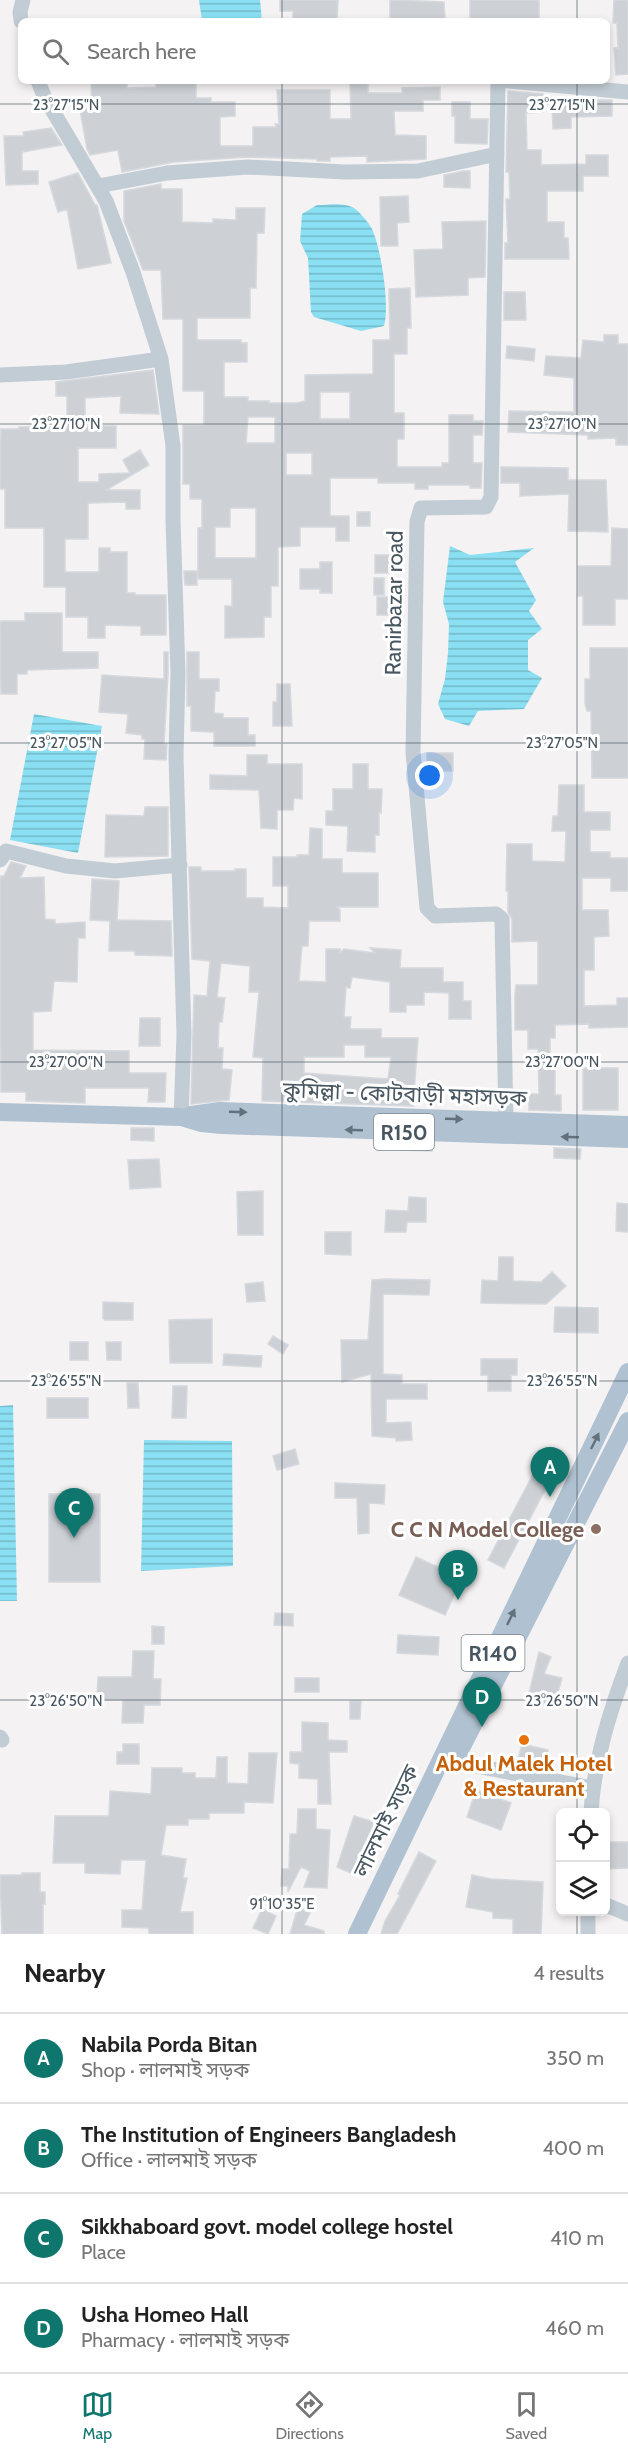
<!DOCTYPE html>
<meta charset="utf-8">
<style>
body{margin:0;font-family:Cabin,"Noto Sans Bengali",sans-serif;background:#f6f6f6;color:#222}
.controls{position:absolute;right:18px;bottom:18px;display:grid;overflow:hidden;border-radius:9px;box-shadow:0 3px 9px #0003}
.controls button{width:54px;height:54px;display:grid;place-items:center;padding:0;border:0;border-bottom:2px solid #e0e0e0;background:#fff;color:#222;font:30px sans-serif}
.you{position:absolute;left:430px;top:776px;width:21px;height:21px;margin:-15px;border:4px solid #fff;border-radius:50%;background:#1a73e8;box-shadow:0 0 0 9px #1a73e833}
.badge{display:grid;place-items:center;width:39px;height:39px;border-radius:50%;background:#0f766e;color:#fff;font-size:20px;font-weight:700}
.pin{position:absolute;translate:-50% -50px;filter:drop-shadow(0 2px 3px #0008)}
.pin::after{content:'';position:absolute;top:32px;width:21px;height:18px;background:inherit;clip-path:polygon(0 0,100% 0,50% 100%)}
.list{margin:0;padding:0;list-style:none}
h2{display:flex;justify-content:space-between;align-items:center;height:78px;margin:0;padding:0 24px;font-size:26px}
h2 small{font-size:20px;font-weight:400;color:#767676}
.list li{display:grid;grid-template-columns:39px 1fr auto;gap:18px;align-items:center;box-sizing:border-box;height:90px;padding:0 24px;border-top:2px solid #e0e0e0}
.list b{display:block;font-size:22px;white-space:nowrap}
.list p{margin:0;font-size:20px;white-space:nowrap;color:#767676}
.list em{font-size:20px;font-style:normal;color:#767676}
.icon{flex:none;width:33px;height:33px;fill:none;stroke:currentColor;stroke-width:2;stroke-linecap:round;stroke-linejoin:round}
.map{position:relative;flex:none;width:628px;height:1934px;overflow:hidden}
.search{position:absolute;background:#fff;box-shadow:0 3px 9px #0003;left:18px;right:18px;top:18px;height:66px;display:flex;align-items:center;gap:15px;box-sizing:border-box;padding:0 21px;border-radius:9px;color:#767676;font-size:22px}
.sheet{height:438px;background:#fff}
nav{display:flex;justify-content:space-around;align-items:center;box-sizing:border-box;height:84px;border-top:2px solid #e0e0e0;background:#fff;font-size:16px;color:#767676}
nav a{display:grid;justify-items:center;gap:3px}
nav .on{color:#0f766e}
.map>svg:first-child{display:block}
</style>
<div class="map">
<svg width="628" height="1934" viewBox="0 0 628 1934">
<defs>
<pattern id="water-rules" width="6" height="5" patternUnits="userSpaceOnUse" patternTransform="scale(1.5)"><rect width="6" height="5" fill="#8adff2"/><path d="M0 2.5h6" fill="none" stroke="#73b8c7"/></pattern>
</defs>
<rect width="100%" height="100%" fill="#f4f2f2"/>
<path fill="url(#water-rules)" d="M199,0H260L262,21H202Z
M317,205C327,205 344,202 354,208C359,211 369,223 372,229C381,248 390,306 384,326L361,331L314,317L311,312L308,258L300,241L302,214Z
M450,546L470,555L534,548L515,562L536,600L529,611L542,629L528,640V670L542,678L524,709L478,711L469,726L445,719L438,704L445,679L448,653L449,624L443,602Z
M34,714L102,726L78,853L10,840Z
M13,1405L17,1601H0V1406Z
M144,1440L232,1441L233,1566L141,1571Z"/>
<path fill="#cdd1d6" stroke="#d5d8dd" stroke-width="1.5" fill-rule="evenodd" d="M280,0H338L337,21H293V11H280Z
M390,0L444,2L445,21H390Z
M470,0H539V21H470Z
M614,0H628V74L616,75L614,48H618L617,23H613Z
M91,81H127V88L156,87V81H196V98H211V102H235V116L220,117V146H253V127H276L275,124H279L277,90H330V119H351L350,81H368V93H402V88L440,87V100H423V111H394L395,135L426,136V159L367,162V156L330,157V161H317V159L247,157L174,162L122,172L118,150L90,155L87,149L80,110L92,108Z
M508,91L543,94V112L526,113L527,150H541V165L586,164V155H608V176H583V191H547V222H564V238H568L569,259H505V243H508L506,199H510L509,172H506Z
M588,100H612V116L571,117V128L553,129L552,103H588Z
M452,102H470V119H488L487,144L455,143V116H452Z
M51,128L62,145L22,152V171H38V184L6,185L4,136H24L23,132Z
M463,171H470V188L444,187V175Z
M78,173L95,205H97L111,263L78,269L67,209L58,212L49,182Z
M161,184V189H182V222L213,223V219L236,220V208H265L264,233H257L256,288H250V318H197V340H241V343H247V362H224V397H248V401H269V403H297L305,401V375L373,374V340H390L389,289L410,288L411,328H407V354H394V413H404V439H397V467H442V463H449V415H473V421H483L482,435H473V463H482L481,488H470V485H428V489H415V483H378V478H330V516H349V541H336V527H300V546L278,547V586H271V617H264V637L225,638V606H232V579H198V528H202V499H190V484H183V425H204V391H183V319H163L161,270H143L124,221V191ZM320,392H350V419H320ZM248,417H275V443H246ZM286,453H312V475H286ZM230,508H256V558H215V527H230Z
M408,196L409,222L397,223L398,246H381L380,197Z
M486,221L485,277L468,278V295L416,297L414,250L443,249L442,222Z
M504,292H525L526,320H504Z
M604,335H618V344H628V445H616V438L588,439V435L508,432L509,411L574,412V378L544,375L546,356L581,358L583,340L604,342Z
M507,346L535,349L534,361L506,358Z
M153,370L159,414L120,413L121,396L85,398V426H116V448H78V482H99V474L130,473L123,460L140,450L149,465L106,490H140V509H126V502L88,503V539H65V572H99V548H110V552H127V593H135V595H166V635H141V626L105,625V638H88V617H66V587H44V528H5V489H0L1,429H19V427H67V396H56V382Z
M501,467L568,468V480H606L608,532L568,531L569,494L520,496V483H501Z
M357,512H370V526H357Z
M612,528L628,529V599H615V625H583V596H578V566H611Z
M375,555H391V573H375Z
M320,562H332V593H320V589H300V569H320Z
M184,571H197V585H185Z
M374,578H384V595H374Z
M377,597H389V615H377Z
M25,613H62V652H98V668L27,670V674H17V694H1L0,621H25Z
M590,648H628V778H592L591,711H587L585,704V679H590Z
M164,652H168V673L164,744H167L166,760L144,759L145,739H142V735L126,733L128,714L99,712L102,675L164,679Z
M187,652H199V679H219V691H215L214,713L223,714V718H248V735H255V746H214V732L191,731V706H187Z
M277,684H290L292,726H273V702H277Z
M427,753H453V771H427Z
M247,755H267V764H302V799L294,798L293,810H277V829L261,828L259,790L210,789V775L247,776Z
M353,764H368V789H382L381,813H379V835H375V852L347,851L348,826L326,825V811H333V789H353Z
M559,785H584V812H610V830H590V852H610V858H628V891H611V878H582V910H608L609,936L594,937V970H584V1006L617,1005V998H628V1027L589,1028V1024L555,1025V1038H550V1069H555V1095H561V1111L529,1110V1094H539L538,1049H528V1030H515V995L516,985H538V941L512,942V919L508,912V891H506L507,844H532V861L565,862L566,831H552L553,816H558Z
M145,807H168V856L105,857L106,815L144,816Z
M310,828L322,829V859H342V873H378V907H337L340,910V921H309L308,946H302L299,981L326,982V949H340V953L344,949L375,953L370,948L401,950L400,968H443V982H463V1001H471V1019H449V993L424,992V1005H406V1012H390V982L352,977L350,988L346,987L344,1017H351L350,1029H381V1038H418L413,1106L262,1101L263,1058L253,1057L259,992H249L250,966L221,963L217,997L225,998L222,1022H219L218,1048H223L222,1069L232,1070L229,1100L191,1104L194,995L207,996L210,961L192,959L189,867H201V871H235V869H246V898H263V907L288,908V886H273V857H297V855H309ZM344,1045H365V1057H391L388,1079L304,1073V1057H344Z
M11,862L26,866L20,878L44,877L45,919L55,920V924L85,922V938H78L77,982L54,981L51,1011L33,1012V1050L129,1051V1073H166L165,1102H148L149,1088H85V1103L26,1101V1092H1L0,883L1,876H4Z
M92,879L119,881L117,920L171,921L172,956L135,955V951H109L110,921L90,920Z
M140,1018H160V1046H139Z
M583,1068H618V1110H583Z
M131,1128H154V1141L131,1140Z
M402,1142L432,1144V1151L401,1150Z
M554,1148L581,1149L580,1159L554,1158Z
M159,1159L161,1187L130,1189L128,1160Z
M263,1191V1235H238L237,1192Z
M409,1197L426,1198V1222H407L406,1232H385L386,1210L408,1211Z
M617,1203L628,1204V1232L616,1231Z
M325,1232H351V1255L325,1254Z
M499,1257H513V1281L541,1282L552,1272L566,1286L546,1304L481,1303L482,1280L498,1281Z
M386,1279L430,1280L429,1295L383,1294V1374L402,1375V1384H427V1399H386V1423L411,1422L412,1440L396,1441V1438L372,1436L371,1374L342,1382L341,1340H368L372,1280Z
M263,1282L265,1301L247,1302L245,1284Z
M103,1302L133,1303V1320H105L103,1318Z
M555,1307L598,1308V1333L554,1332Z
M212,1319V1363H170L169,1320Z
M273,1336L288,1345L283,1354L268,1344Z
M70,1342H88V1360H70Z
M106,1342H121V1360H107Z
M224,1354L262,1356L261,1367L223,1365Z
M481,1359H517V1375H511V1391H488V1375H481Z
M127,1383H138L139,1408H128Z
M173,1386H187L186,1418H172Z
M47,1398H88V1418H47Z
M295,1449L299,1464L277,1470L273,1456Z
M540,1461L556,1469L504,1568L488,1560Z
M335,1483L385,1485L384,1504L369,1503V1533L358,1534L357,1498H335Z
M49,1494H100V1582H49Z
M416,1557L462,1578L445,1615L399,1595Z
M275,1613L293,1614V1626L274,1625Z
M152,1626L164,1627V1644H152Z
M398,1635L439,1637L438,1655L397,1653Z
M133,1651H154L153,1679H161L160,1705H144L143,1723H122L123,1700H97L98,1677H132Z
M539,1652L551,1657L544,1674L562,1678L554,1706L543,1704L545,1694L537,1692L532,1703L527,1702Z
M295,1678H319V1692H295Z
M350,1701H361L360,1719H350Z
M302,1722L328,1723V1740L347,1741V1752H329L331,1804H318V1779L299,1778V1764L290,1763V1752H302Z
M123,1744H139V1764H117V1752H123Z
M522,1744L548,1750L544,1769L517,1764Z
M249,1753H277L273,1803L244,1802V1813H209V1819H188V1825H166L161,1855L186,1859L183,1878H187L180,1912H193V1934H149V1928L122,1927V1910H142L146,1860H121L120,1874L85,1873V1863H53L55,1816H109L110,1791L151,1794L152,1768H182V1773H195V1778H216L217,1757H227V1783L248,1784Z
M476,1790L511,1803L501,1830L467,1817Z
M298,1809H316V1829L330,1830L327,1888L304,1887L310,1871L301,1867L288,1892V1886H281L282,1869H289L290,1834H297Z
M354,1816L374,1822L360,1863L358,1862L353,1874L337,1867Z
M606,1842H628V1868L606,1869Z
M419,1852L436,1861L397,1934H381L385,1921L400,1895L398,1894Z
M22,1873H40V1892H45V1904H43V1934H2L0,1875H22Z
M472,1875L491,1879L543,1882L541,1934H513V1919L493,1918V1912L466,1907Z
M298,1907L310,1913L304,1925L324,1931V1934H290Z
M262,1909L276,1916L268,1934L253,1928Z"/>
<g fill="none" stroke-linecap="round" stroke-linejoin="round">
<path stroke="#c2ccd4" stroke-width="15" d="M21,21L20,12L23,0
M38,81L44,96L106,201L133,272L161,359L173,446V521L178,673L176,756L184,1035L181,1117
M498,81L491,497L486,507L421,508L417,522L413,752L427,908L435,916L496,914L502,919L506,1121
M508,81L628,92
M98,186L167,173L248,167L345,172L418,171L497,154
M0,375L66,372L161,359
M0,860L6,851L66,866L115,871L180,865
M0,1737L2,1740
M445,1760L592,1788
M591,1812C594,1761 610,1711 628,1663
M606,1905L628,1914
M588,1934V1912"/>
<path stroke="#b0c2d1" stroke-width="18" d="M0,1112L181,1117L201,1123L222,1125L628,1139
M191,1115L220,1111L628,1125
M453,1764L628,1421
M357,1934L628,1372"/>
</g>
<defs><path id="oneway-solid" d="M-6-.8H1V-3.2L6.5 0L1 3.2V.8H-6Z" transform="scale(1.5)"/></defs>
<g fill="#62717c">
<use href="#oneway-solid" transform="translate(238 1112) rotate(2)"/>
<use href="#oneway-solid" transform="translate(454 1119) rotate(2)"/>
<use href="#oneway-solid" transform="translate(354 1130) rotate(-178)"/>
<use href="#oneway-solid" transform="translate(570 1137) rotate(-178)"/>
<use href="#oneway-solid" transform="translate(595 1441) rotate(-64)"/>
<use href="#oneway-solid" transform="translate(511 1617) rotate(-64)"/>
</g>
<path fill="none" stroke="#485660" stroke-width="1.5" stroke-opacity="0.45" d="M282,0V21M577,0V21M282,81V1934M577,81V1812M0,104H628M0,424H628M0,743H628M0,1062H628M0,1381H628M0,1700H628M577,1912V1934"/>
<circle fill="#8d6e63" stroke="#fff" stroke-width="2" cx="596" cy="1529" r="6"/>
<circle fill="#e8710a" stroke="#fff" stroke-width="2" cx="524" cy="1740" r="6"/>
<g text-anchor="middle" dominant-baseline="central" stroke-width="6" stroke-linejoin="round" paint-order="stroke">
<g fill="#fff" stroke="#7f8990" stroke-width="1.5">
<rect x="374" y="1114" width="60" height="36" rx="4.5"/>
<rect x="461.5" y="1635" width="63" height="36" rx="4.5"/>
</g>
<g font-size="21" font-weight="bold" fill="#485660">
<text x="404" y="1132">R150</text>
<text x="493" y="1653">R140</text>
</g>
<g font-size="22" fill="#485660" stroke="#fff">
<text transform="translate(394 603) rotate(-89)">Ranirbazar road</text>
<text transform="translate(405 1094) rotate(2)">কুমিল্লা - কোটবাড়ী মহাসড়ক</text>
<text transform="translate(386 1821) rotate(-64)">লালমাই সড়ক</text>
</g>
<g font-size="22" font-weight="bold" fill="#785e54" stroke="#fff" text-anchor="end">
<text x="584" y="1529">C C N Model College</text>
</g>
<g font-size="22" font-weight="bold" fill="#c56008" stroke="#fff">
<text x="524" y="1763">Abdul Malek Hotel<tspan x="524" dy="25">&amp; Restaurant</tspan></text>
</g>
</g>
<g font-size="15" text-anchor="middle" fill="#485660" stroke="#fff" stroke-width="6" stroke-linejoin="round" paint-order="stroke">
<text x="66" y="110">23°27'15"N</text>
<text x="562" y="110">23°27'15"N</text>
<text x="66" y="429">23°27'10"N</text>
<text x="562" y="429">23°27'10"N</text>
<text x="66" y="748">23°27'05"N</text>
<text x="562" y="748">23°27'05"N</text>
<text x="66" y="1067">23°27'00"N</text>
<text x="562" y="1067">23°27'00"N</text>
<text x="66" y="1386">23°26'55"N</text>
<text x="562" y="1386">23°26'55"N</text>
<text x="66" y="1706">23°26'50"N</text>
<text x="562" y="1706">23°26'50"N</text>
<text x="282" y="1909">91°10'35"E</text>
</g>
</svg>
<div class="controls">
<button><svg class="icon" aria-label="locate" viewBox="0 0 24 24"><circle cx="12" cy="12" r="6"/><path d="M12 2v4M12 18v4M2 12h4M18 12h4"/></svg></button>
<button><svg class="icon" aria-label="layers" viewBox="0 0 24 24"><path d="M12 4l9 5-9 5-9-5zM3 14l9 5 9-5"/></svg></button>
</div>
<div class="you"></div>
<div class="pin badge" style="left:550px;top:1497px">A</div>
<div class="pin badge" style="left:458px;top:1600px">B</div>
<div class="pin badge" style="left:74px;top:1538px">C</div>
<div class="pin badge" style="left:482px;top:1727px">D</div>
<div class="search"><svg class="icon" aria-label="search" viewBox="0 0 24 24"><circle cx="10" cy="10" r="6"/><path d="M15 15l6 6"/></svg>Search here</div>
</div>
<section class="sheet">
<h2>Nearby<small>4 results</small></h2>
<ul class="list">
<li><span class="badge">A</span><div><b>Nabila Porda Bitan</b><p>Shop · লালমাই সড়ক</p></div><em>350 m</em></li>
<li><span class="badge">B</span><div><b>The Institution of Engineers Bangladesh</b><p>Office · লালমাই সড়ক</p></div><em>400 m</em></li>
<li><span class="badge">C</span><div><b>Sikkhaboard govt. model college hostel</b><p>Place</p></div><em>410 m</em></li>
<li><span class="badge">D</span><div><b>Usha Homeo Hall</b><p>Pharmacy · লালমাই সড়ক</p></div><em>460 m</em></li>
</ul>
</section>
<nav>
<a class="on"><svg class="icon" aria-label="map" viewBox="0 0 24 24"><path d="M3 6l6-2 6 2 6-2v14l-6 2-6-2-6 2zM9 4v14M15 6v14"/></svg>Map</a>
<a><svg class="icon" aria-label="directions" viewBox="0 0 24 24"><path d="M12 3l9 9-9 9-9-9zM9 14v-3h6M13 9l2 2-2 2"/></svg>Directions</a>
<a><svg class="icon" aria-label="saved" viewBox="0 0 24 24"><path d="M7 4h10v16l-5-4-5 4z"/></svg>Saved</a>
</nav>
